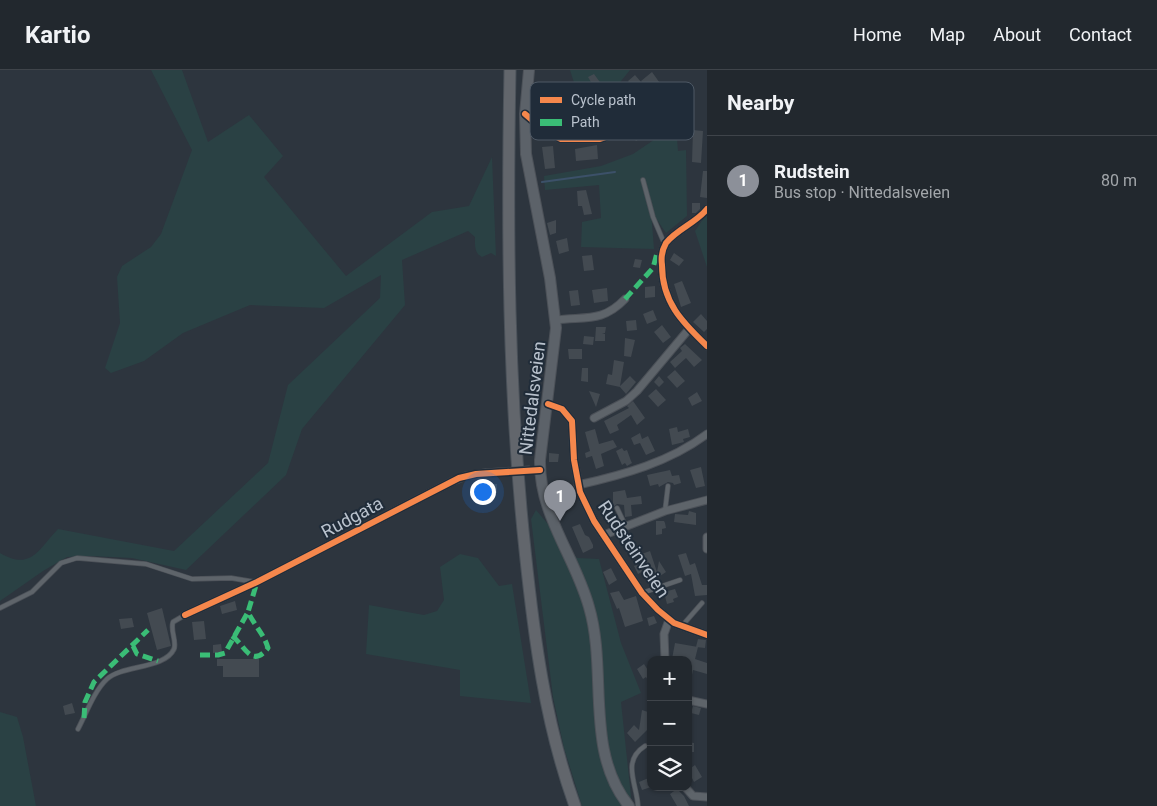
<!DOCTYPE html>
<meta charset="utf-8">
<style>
body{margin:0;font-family:Roboto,sans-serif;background:#2a3036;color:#f1f3f6}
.controls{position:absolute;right:15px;bottom:15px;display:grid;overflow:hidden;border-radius:10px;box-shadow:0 1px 4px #0004}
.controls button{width:45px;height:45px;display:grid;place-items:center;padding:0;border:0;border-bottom:1px solid #3f444a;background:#22282e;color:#f1f3f6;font:25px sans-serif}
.you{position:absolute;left:482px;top:421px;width:18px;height:18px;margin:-12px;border:4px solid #fff;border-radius:50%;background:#1a73e8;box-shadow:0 0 0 8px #1a73e833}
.badge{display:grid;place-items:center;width:32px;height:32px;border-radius:50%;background:#8c9099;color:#fff;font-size:16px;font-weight:700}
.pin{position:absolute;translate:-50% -41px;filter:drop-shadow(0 1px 2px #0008)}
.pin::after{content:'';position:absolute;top:26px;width:18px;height:15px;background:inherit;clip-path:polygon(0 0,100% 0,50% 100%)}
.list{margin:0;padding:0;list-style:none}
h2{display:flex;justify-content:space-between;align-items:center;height:65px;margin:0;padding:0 20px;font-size:21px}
h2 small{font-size:16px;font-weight:400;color:#a2a6aa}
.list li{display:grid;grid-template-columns:32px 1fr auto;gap:15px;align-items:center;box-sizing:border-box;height:90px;padding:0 20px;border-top:1px solid #3f444a}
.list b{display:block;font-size:19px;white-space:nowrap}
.list p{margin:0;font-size:16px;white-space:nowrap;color:#a2a6aa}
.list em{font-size:16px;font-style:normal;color:#a2a6aa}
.icon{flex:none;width:28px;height:28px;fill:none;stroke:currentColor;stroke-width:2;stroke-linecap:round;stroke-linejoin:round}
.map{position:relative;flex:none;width:707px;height:736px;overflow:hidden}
header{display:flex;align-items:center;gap:30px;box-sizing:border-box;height:70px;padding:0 25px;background:#22282e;border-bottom:1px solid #3f444a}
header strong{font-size:24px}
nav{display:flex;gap:28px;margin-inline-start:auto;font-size:18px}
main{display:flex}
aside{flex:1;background:#22282e}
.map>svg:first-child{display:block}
</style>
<header>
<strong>Kartio</strong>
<nav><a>Home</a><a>Map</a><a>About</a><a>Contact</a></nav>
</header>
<main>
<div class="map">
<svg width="707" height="736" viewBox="0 0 707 736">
<rect width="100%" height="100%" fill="#2d353e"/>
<path fill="#2a4144" d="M151,0H182L208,72L249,45L283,86L264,107L346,206L432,142L469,136L492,87L496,186L491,183L482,187C474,183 475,175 475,167L468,161L402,190L405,235L302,359L286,405L186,500L132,488L91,486L67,487L43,501L0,531V483C31,501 38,480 58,459L174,481L268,393L288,315L380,228L381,205L324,238L250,235L183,263L144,291L111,303L105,298L120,253L117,207L122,196L151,177L161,164L192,80Z
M570,0H630L613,21L582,38Z
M676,55L678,81L686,80L687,146L666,163L651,141L654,179L581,177L582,152L601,148L599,115L545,120L544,106L601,96L633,84Z
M707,143V197L695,161Z
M536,440L577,488L599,489L621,573L641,623L621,632L632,736H582L564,678L553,627L531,449Z
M460,484L478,488L499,516L512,514L531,633L460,626V600L366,584L369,535L424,545L437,541L444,530L440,497Z
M0,642L17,647L23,667L36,736H0Z"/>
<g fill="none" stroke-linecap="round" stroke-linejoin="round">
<path stroke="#3c5169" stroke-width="2" d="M542,112L615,102"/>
</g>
<path fill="#434a51" d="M652,2L662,16L651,24L641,11Z
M594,4L602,15L595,19L588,7Z
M635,5L641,12L634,18L628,11Z
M635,55L643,67L636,71L628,60Z
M693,60L703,61L701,93L692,92Z
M597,75L598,89L576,91L575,79Z
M553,76L555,98L545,99L542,77Z
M703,101H707V128L700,127Z
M586,120L592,144L584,145L582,136H578L577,121Z
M692,133H700V139L696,143H692Z
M556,150V163L550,165L547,153Z
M567,168L569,181L559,184L556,171Z
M674,183L684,190L679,196L670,190Z
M592,185L594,200L584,201L582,186Z
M635,189L642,190L640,198L633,197Z
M682,211L691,233L681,237L674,214Z
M655,216V227L645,228V217Z
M607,218L608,231L594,233L592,220Z
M578,220L580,235L571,236L569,221Z
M653,240L657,250L647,254L643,244Z
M701,244L707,251V259L704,262L693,252Z
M636,250L637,260L627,261L626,251Z
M662,255L671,267L663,273L654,262Z
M596,257H606L605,263L602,264H605V271H595Z
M584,266L594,267L593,275L583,274Z
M625,268L635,270L631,287L624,286Z
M685,274L702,290L694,297L686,288L675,298L670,292L682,281L680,278Z
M568,279H582V289H569Z
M614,290L624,292L620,316L630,306L636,312L626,324L620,317L606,314L608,304L612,305Z
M582,298H588V312L581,311Z
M675,300L685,311L677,318L667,307Z
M659,306L664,312L659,317L654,312Z
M656,319L666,330L658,337L648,326Z
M589,321L600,324L596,337Z
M697,322L702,331L692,336L688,328Z
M633,331L645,348L637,355L631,345L617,355L619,360L610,364L604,351L629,338L627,336Z
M677,357L678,362L688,359L690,367L683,369L684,372L672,375L669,359Z
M595,359L599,374L613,370L617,377L601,384L604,396L596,399L592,386L586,388L585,383L590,381L585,362Z
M640,363L642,369L648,366L655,381L646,385L640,373L634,375L631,368Z
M622,378L624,381L627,380L631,391L632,393L627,396L625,393L622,395L616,381Z
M549,383L559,384L558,392H549Z
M701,397L705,416L696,418L690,400Z
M670,400L672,406L679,405L681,413L674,415L673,413L668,412L659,417L658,414L650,416L647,405Z
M491,414H497V423H491Z
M625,420L627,428L641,426L642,434L631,435L632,446L625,447L624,435L617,434L613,437V422Z
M689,441L696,443V455L674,452L675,444L688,445Z
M656,451H664L665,453L666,458L662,459V464L656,465Z
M580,454L585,465L589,467L593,475V478L583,483L572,457Z
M650,481L657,502L659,491L666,502L657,508V503L653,506L649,498L638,504L634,496L642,492L639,485Z
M686,483L690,495L695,493L702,515H707V525L695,526L691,504L685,506L678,485Z
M611,498L617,510L609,515L603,502Z
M675,519L678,527L673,529L674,532L667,534L664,522Z
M619,521L624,530L636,526L643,551L625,557L619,538L617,539L610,523Z
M235,531L237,540L222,544L220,536Z
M162,538L171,576L157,580L147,543Z
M654,546L657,553L649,556L647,548Z
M132,548L134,557L121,559L119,549Z
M204,551L206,569L194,570L192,552Z
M698,569L706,570L705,578L696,577Z
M675,573L698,577L695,589L707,593V604L693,600L691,610H688V590L672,589Z
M221,574L222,582L213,583V575Z
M217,589H259V607H223V596H217Z
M644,594L651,605V615L646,607L643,609L637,599Z
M72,633L75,643L65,645L63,636Z
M693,636L701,638L699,645L691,643Z
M642,640L648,642L647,645L650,646L648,659L635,672L627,663L634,655L639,660Z
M688,672L694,673V682H688Z
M695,695L702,707L694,712L688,700Z
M651,707V717L642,720L639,712Z
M677,719L684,726L689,736H677L670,724Z"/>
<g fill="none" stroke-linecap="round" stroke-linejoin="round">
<defs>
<path id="service" d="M643,110L653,147L665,175
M617,438L626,457
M665,441L668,416
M642,523L680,510
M0,538L32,522L61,493L77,488L146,494L192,509L231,508L255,512
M681,557L702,533
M78,659C86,644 94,621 107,609C122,595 165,599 174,579C177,571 170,561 173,552L185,545
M638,736C637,714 621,691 645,676"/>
<path id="minor" d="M525,44L545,61L561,69H600L606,67L647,33
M707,139C696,153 677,159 666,173C662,180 661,188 662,195C662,232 682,252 707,276
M555,250C585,246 602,253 625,229
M548,334L562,339L572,351L574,390L580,422L594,451L642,523L658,540L674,553L707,565
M594,348L626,331L637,321L689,259
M578,415C623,405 670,392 707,364
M604,465L665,441L707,430
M707,467V479
M185,545L257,512L453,411L466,406L485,403
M665,590L664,564L669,550
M688,630L707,634
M685,717L693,726L707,727"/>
<path id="secondary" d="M529,0L525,44L526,84L550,208L556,258L540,390C539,445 575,486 589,537C608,601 584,681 629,736"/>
<path id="trunk" d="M510,0C507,161 508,320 525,480C534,567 545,653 575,736"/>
</defs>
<use href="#service" stroke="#4c5158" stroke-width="5.5"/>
<use href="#minor" stroke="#4c5158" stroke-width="9"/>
<use href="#secondary" stroke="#4c5158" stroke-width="12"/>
<use href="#trunk" stroke="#4a5159" stroke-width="13"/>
<use href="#service" stroke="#5e646a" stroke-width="4"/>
<use href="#minor" stroke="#5e646a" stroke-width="7"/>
<use href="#secondary" stroke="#5c6269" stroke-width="10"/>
<use href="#trunk" stroke="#62666c" stroke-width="11"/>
<defs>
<path id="minor-bridge" d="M485,403L530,400"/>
</defs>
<use href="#minor-bridge" stroke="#4c5158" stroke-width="9" stroke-linecap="butt"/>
<use href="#minor-bridge" stroke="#5e646a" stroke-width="7"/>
<path stroke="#3abd76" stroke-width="5" stroke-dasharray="10 5" stroke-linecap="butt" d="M625,229L653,198L657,183
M232,566C245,575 251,599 268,578C264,564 254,555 248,542L257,512
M133,576L137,584L158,591
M200,585H218L225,583L248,542
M84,648L85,632L94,612L148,560"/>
<defs>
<path id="cycleway" d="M525,44L545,61L561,69H600L606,67L647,33
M707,139C696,153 677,159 666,173C662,180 661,188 662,195C662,232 682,252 707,276
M548,334L562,339L572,351L574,390L580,422L594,451L642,523L658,540L674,553L707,565
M185,545L257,512L459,408L476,404L540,400"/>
</defs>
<use href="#cycleway" stroke="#202c39" stroke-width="9"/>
<use href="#cycleway" stroke="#f5874c" stroke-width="6"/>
</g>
<g text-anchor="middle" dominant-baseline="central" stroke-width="4" stroke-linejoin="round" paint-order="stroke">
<g font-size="18" fill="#b9c2cd" stroke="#202c39">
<text transform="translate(532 328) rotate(-83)">Nittedalsveien</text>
<text transform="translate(352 447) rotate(-28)">Rudgata</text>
<text transform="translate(634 479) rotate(56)">Rudsteinveien</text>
</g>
</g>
<rect x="530" y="12" width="164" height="58" rx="8" fill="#202c39" stroke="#4e5965" stroke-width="1"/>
<rect x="540" y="27" width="22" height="6" fill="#f5874c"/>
<rect x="540" y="49" width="22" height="7" fill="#3abd76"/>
<g font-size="14" fill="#b9c2cd">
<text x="571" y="35">Cycle path</text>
<text x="571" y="57">Path</text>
</g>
</svg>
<div class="controls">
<button>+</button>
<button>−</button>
<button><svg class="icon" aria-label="layers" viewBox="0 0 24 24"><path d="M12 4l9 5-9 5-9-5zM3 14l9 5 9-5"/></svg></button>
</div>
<div class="you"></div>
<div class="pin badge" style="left:560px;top:451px">1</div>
</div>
<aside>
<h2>Nearby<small></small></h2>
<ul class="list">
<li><span class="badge">1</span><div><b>Rudstein</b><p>Bus stop · Nittedalsveien</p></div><em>80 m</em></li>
</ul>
</aside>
</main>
